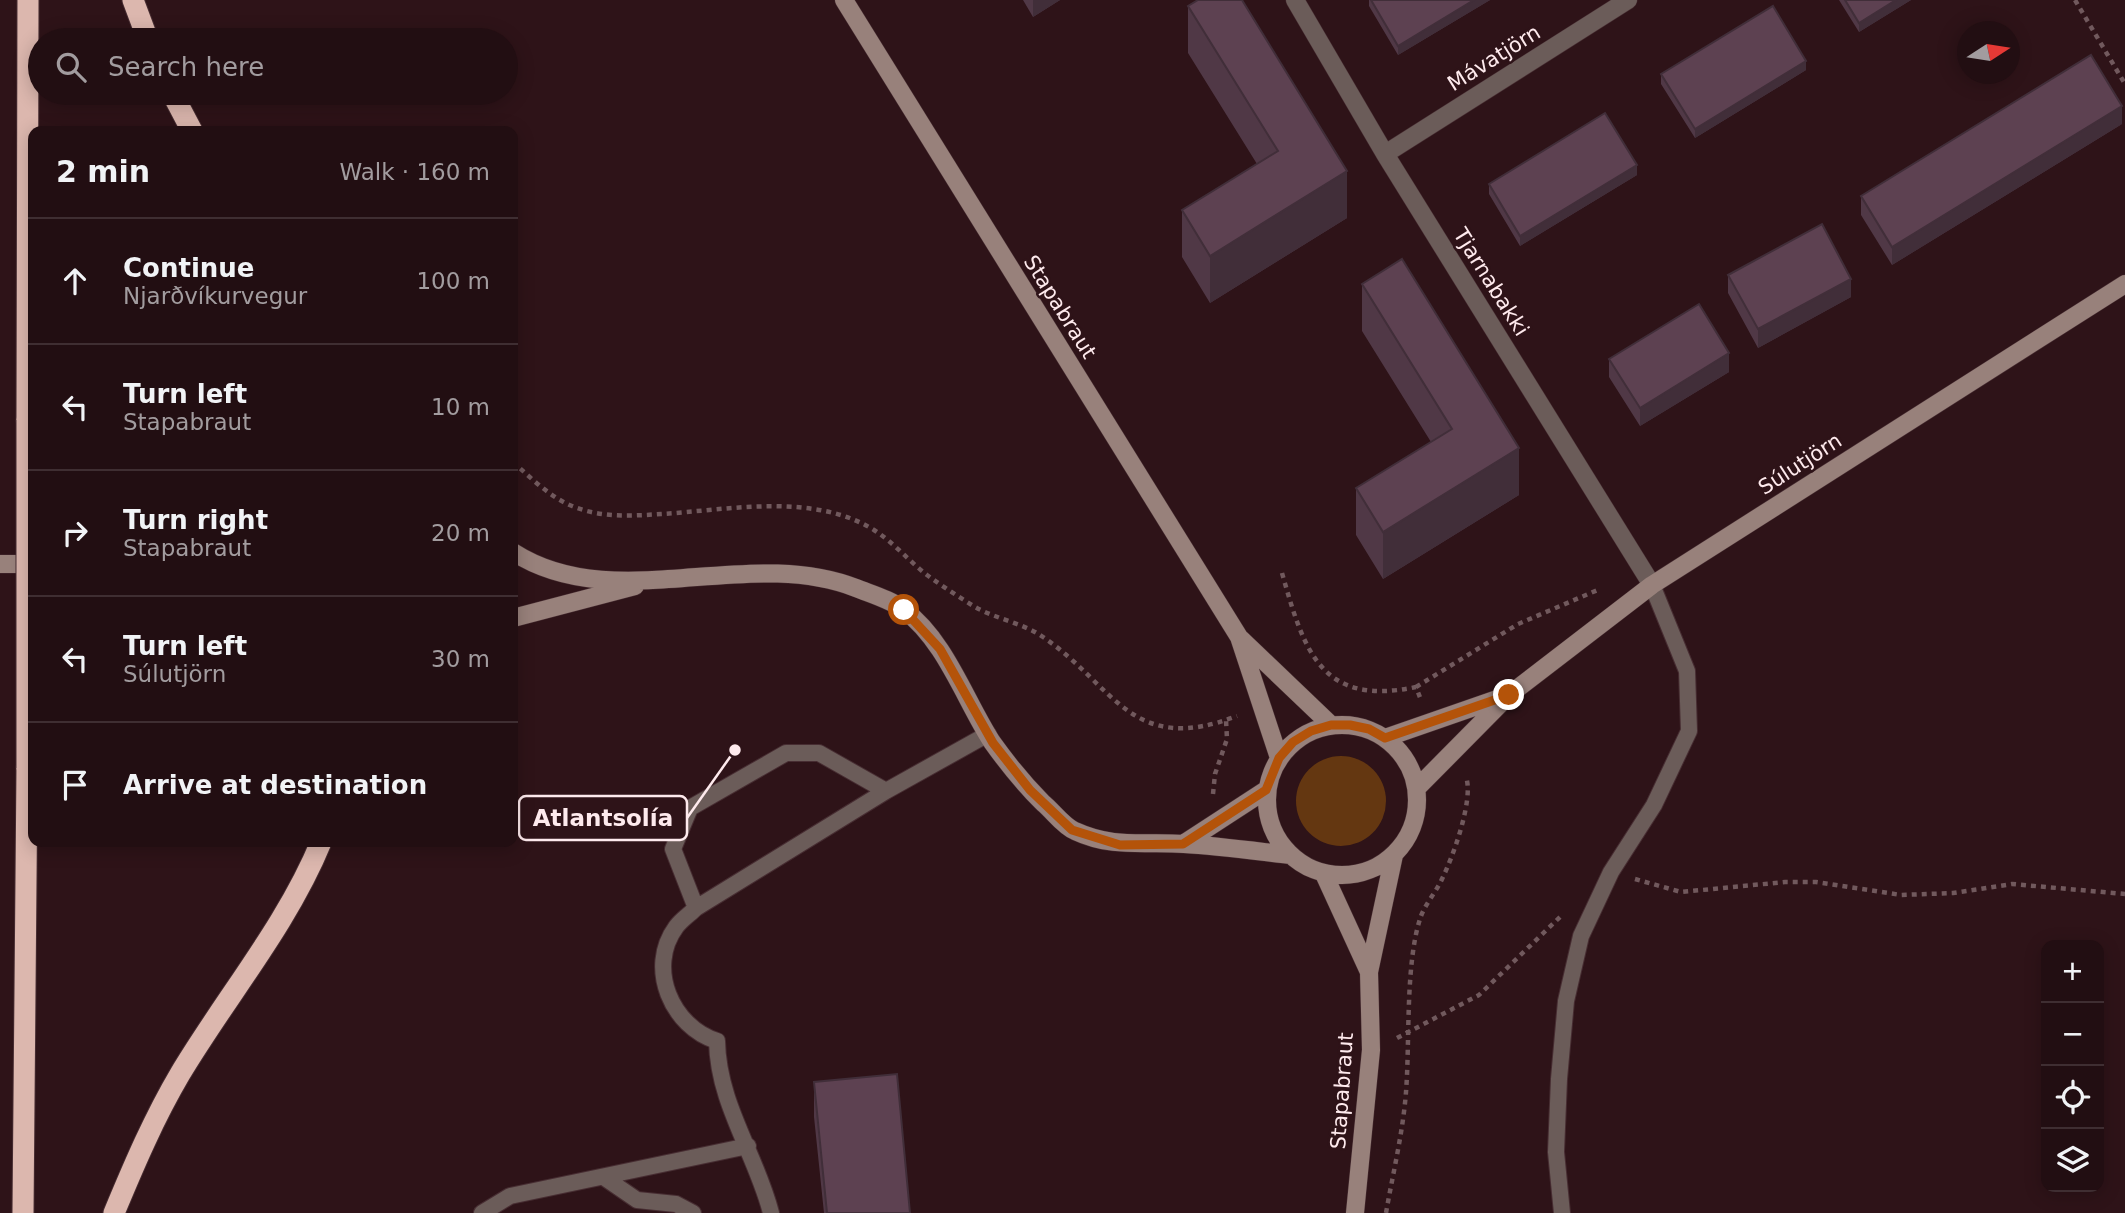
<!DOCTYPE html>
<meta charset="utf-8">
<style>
body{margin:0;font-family:"DejaVu Sans",sans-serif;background:#2a171b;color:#f1f3f6}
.controls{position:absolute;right:21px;bottom:21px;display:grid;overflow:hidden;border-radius:14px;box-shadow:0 4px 18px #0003}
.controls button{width:63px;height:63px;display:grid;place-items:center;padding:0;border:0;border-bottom:2px solid #3f2e32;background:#220e12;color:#f1f3f6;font:35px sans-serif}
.compass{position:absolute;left:1957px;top:21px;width:63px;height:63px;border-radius:50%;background:#220e12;box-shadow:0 4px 18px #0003;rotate:78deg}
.stop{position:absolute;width:21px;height:21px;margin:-16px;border:5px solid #b45309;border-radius:50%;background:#fff}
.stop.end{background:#b45309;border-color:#fff;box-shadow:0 2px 7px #0008}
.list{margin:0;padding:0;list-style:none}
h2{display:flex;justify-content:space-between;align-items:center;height:91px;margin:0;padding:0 28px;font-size:30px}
h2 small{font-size:23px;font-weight:400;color:#a29c9f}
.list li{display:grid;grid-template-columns:46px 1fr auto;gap:21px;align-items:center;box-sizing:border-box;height:126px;padding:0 28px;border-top:2px solid #3f2e32}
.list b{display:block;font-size:26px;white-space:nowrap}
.list p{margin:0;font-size:23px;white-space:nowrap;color:#a29c9f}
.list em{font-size:23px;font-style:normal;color:#a29c9f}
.icon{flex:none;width:38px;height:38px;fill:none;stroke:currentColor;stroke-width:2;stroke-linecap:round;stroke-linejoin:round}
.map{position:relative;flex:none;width:2125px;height:1213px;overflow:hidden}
.search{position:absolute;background:#220e12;box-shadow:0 4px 18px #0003;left:28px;top:28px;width:490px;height:77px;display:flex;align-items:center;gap:18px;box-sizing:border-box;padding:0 24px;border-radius:38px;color:#a29c9f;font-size:26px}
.panel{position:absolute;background:#220e12;box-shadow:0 4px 18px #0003;left:28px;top:126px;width:490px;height:721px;border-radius:14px}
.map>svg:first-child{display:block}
</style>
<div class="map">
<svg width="2125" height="1213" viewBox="0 0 2125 1213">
<rect width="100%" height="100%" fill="#2e1318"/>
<path fill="#643711" d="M1296 801a45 45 0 1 1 90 0a45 45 0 1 1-90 0Z"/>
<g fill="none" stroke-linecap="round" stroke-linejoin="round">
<defs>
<path id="lane" d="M696,908L673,849L690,808L786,753H819L886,791
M605,1178L637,1200L676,1204L693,1213
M482,1213L510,1196L748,1146
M771,1213C756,1154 718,1104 717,1041C672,1027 646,968 676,927C681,920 690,914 696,908L886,791L988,734
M1562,1213L1556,1152L1559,1079L1566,1001L1581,936L1611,872L1654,805L1689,731L1687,671L1652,585"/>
<path id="street" d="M1295,0L1385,154L1652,585
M1385,154L1628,0"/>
<path id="secondary" d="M844,0L1239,637L1279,758
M513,552C614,617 746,545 856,588C871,594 892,600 904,610C945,640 965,700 992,742C1007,763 1025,785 1043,803C1053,811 1063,826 1075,831C1114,849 1143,841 1184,844C1219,846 1255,851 1290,855
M0,564H33
M513,618L635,586
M1241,639L1331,725
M1267 800a75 75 0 1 1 150 0a75 75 0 1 1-150 0Z
M1385,738L1503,697
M1417,788L1509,695L1652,585L2125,284
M1183,844L1266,790
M1324,874L1369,972
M1355,1213L1371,1050L1369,972L1394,855"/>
<path id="highway" d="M133,0L148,40
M172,93L192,131
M27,420L28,0
M23,1213L27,768
M114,1213C134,1165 154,1118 180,1074C226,997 287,925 321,842"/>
</defs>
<use href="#lane" stroke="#472d32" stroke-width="18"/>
<use href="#street" stroke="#472d32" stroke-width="19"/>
<use href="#secondary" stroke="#472d32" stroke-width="19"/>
<use href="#highway" stroke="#472d32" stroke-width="23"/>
<path stroke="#71595d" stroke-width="4.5" stroke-dasharray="5 5" stroke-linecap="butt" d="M2075,0L2125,84
M513,462C531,478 550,497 572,506C601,518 631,516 661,514C729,510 813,492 874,530C893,542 909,561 927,575C942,586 959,597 975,607C996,619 1023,623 1043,637C1115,686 1131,757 1237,716
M1282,573C1304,651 1321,707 1416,687L1421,700
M1416,687L1518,624L1600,589
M1213,794L1215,774L1227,739L1226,720
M1635,879L1681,892L1785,882H1816L1901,895L1953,893L2012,884L2125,894
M1397,1038L1479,995L1560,917
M1386,1213C1393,1173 1403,1132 1406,1092C1410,1041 1405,962 1421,916C1426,903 1436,892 1442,879C1453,857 1474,799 1466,777"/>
<use href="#lane" stroke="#6b5c59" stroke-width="16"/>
<use href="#street" stroke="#6b5c59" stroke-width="18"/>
<use href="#secondary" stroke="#98817b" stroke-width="18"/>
<use href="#highway" stroke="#dcb7ae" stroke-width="21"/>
<defs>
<path id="highway-bridge" d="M27,420V768"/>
</defs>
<use href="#highway-bridge" stroke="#472d32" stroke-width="23" stroke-linecap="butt"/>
<use href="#highway-bridge" stroke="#dcb7ae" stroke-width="21"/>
</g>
<path fill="#503846" d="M1023,0H1060L1033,17Z
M1369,0H1490L1398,55L1369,6Z
M1839,0H1911L1859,32Z
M1188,6L1347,218L1210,303L1182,257V210L1257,164L1188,53Z
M1806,70L1695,138L1661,84V74Z
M2122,124L1892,265L1861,215V196Z
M1637,175L1520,246L1489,194V184Z
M1728,275L1851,297L1758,348L1728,293Z
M1362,284L1519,495L1383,579L1356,535V488L1431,442L1362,331Z
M1609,359L1729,372L1640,426L1609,377Z
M814,1082L910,1213H824L814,1117Z"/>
<path fill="#412e39" d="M1033,0H1060L1033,17Z
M1474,0H1490L1398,55V46Z
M1896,0H1911L1859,32V23Z
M1806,61V70L1695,138V129Z
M2122,106V124L1892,265V247Z
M1637,165V175L1520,246V236Z
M1347,171V218L1210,303V256Z
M1851,279V297L1758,348V329Z
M1729,353V372L1640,426V408Z
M1519,448V495L1383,579V532Z"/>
<path fill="#5d4151" stroke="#412e39" stroke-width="2" d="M1198,0H1242L1347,171L1210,256L1182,210L1278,151L1188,6Z
M1371,0H1474L1398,46Z
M1845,0H1896L1859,23Z
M1773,6L1806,61L1695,129L1661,74Z
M2091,55L2122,106L1892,247L1861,196Z
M1605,113L1637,165L1520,236L1489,184Z
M1822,224L1851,279L1758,329L1728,275Z
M1402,259L1519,448L1383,532L1356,488L1452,429L1362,284Z
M1699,304L1729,353L1640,408L1609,359Z
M897,1074L910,1213H827L814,1082Z"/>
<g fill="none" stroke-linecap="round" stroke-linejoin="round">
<path stroke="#b45309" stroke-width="9" d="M904,610L940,649L993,743L1030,790L1072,830L1120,845L1183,844L1266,790L1279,758L1293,742L1311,731L1331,725H1350L1369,729L1385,738L1509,695"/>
</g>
<g text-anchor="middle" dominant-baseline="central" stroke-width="5" stroke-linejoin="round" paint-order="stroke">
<g font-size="21" fill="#feeaed" stroke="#2e1318">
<text transform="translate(1494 58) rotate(-32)">Mávatjörn</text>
<text transform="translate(1491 282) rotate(58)">Tjarnabakki</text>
<text transform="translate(1060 307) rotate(58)">Stapabraut</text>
<text transform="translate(1800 464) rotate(-33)">Súlutjörn</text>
<text transform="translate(1342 1091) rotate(-86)">Stapabraut</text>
</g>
</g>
<path fill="none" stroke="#feeaed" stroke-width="2.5" d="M735 750L687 818"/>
<circle fill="#feeaed" stroke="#2e1318" stroke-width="2.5" cx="735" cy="750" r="7"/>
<rect fill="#2e1318" stroke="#feeaed" stroke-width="2.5" x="519" y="796" width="168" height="44" rx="7"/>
<g font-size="23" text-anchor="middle" font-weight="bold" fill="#feeaed">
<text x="603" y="826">Atlantsolía</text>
</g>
</svg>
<div class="controls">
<button>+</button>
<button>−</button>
<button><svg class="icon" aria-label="locate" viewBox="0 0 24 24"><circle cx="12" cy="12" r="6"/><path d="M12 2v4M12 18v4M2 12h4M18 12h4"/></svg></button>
<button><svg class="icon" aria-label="layers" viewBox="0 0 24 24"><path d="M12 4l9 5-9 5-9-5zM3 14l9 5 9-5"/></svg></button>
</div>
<svg class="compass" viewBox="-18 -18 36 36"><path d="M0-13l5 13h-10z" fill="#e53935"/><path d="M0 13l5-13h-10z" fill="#a29c9f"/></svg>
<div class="stop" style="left:904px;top:610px"></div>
<div class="stop end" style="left:1509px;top:695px"></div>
<div class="search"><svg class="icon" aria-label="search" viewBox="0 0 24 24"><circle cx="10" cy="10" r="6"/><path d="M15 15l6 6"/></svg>Search here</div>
<section class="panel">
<h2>2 min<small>Walk · 160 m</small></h2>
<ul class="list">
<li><svg class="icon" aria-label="ahead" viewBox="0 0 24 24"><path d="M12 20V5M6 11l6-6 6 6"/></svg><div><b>Continue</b><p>Njarðvíkurvegur</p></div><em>100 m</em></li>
<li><svg class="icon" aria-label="left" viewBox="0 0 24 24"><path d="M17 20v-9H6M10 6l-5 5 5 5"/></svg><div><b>Turn left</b><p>Stapabraut</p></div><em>10 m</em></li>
<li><svg class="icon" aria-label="right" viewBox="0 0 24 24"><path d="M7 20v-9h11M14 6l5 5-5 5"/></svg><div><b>Turn right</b><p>Stapabraut</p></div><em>20 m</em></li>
<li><svg class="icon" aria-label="left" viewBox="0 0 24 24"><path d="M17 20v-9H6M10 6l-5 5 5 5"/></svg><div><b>Turn left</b><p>Súlutjörn</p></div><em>30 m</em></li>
<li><svg class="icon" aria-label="arrive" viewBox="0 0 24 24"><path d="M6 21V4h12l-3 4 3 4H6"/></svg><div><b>Arrive at destination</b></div></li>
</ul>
</section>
</div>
